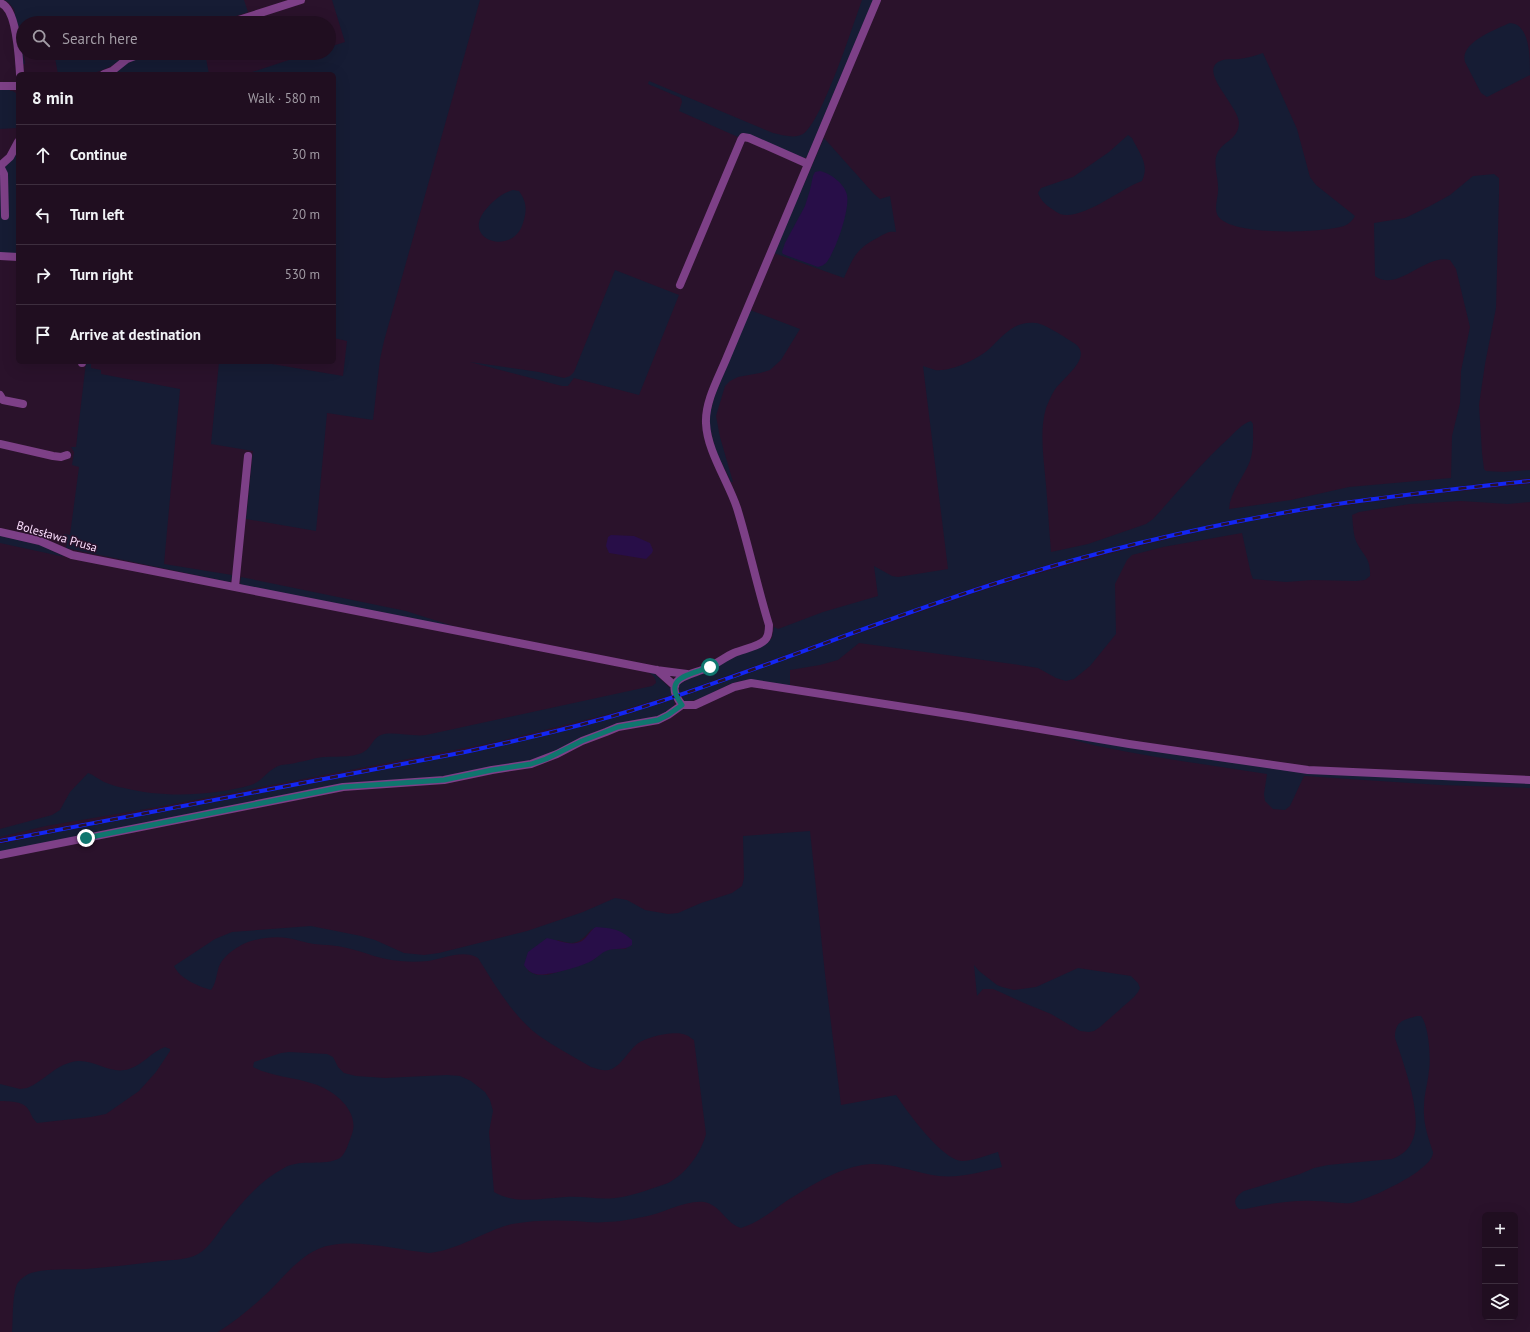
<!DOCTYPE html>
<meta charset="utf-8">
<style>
body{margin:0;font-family:"PT Sans",sans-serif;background:#281729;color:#f1f3f6}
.controls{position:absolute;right:12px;bottom:12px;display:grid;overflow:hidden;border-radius:6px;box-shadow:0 4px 16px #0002}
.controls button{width:36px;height:36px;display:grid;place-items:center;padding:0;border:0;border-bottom:1px solid #3d2e3e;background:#200e20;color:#f1f3f6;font:20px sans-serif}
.stop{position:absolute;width:12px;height:12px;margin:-9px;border:3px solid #0f766e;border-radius:50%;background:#fff}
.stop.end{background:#0f766e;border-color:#fff;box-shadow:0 1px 4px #0008}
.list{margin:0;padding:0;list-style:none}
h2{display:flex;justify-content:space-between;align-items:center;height:52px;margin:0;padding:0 16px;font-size:17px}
h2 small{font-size:13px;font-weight:400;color:#a29ca5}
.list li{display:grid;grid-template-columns:26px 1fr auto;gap:12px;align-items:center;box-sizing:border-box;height:60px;padding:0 16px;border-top:1px solid #3d2e3e}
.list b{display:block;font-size:15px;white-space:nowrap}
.list em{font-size:13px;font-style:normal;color:#a29ca5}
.icon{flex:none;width:22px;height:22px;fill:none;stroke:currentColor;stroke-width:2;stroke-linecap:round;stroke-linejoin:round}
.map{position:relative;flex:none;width:1530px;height:1332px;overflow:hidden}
.search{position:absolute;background:#200e20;box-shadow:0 4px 16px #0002;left:16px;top:16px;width:320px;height:44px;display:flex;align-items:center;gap:10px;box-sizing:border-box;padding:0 14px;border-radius:22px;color:#a29ca5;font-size:15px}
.panel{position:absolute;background:#200e20;box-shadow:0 4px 16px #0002;left:16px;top:72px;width:320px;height:292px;border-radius:6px}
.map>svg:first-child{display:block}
</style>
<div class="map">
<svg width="1530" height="1332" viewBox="0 0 1530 1332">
<rect width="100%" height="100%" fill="#2a122b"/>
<path fill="#161c34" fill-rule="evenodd" d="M4,0H244L248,12L215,23H23V53L25,64H23L14,9L8,2Z
M332,0H480L384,341L380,359L373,420L327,413L316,531L246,519L253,451L211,444L219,362H260L343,376L347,341L334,338V74H246L310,53H329V47L345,42Z
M862,0H873L807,157L804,158L744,133H741L738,137L679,111L682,102L681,98L648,84L649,81L773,133C782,135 795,139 803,134C822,122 853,25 862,0Z
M1510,23C1530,24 1530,57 1530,75L1487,97L1481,93L1465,62C1459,43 1496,29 1510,23Z
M54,53H136C124,58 114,66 102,70C88,76 72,74 58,74Z
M152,53H205L209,74H123L122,72L110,74L129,62Z
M1263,53L1297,129L1310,177L1316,185L1355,216C1353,220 1349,224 1344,226C1324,233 1225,237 1217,214C1214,206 1219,195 1218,187C1218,177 1213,163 1217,154C1223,140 1238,141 1239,123C1239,107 1200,73 1218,62C1225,58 1232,60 1239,59C1247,58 1255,56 1263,53Z
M0,89H10V91H13L16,93L17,128L0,129Z
M1128,135L1132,138C1139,153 1150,164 1142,181C1121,188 1083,221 1060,214C1058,213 1055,211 1052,209C1046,205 1041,201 1038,193L1041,188L1073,177L1109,152Z
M824,138L874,194L880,199L890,196L896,232C889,231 886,233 879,237C856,249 854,256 844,278L774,253Z
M18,152V254L0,253V171C9,165 11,157 18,152Z
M1494,174L1499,178V194L1496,308L1485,364L1479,405L1482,453L1484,469L1486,471L1504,472L1530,470V478L1411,492L1327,503L1256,516L1164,535L1051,564L982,585L679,693V685L683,680L768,642L772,638L774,627L778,629L823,612L878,596L874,566L892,576L898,577L948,569L923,366C927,367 931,369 935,370C950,372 976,360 988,350C1003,336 1014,320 1036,323C1045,324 1066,338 1074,343C1095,357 1062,378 1054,391C1051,396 1048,403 1046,408C1039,432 1044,460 1046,485C1048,507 1049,530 1051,552L1088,544L1146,524L1153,519C1178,492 1201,463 1229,438C1235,432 1242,424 1251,421L1253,424C1253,436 1254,449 1250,461C1244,477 1230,492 1229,509L1291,500L1349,487L1451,478L1452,436L1460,403L1461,371L1470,327L1456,269L1450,260C1426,253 1397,293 1375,276L1374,223L1405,218L1430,206L1450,195L1473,176Z
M513,190L519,191C527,202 527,211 523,223C513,258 457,239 488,207C495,199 503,193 513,190Z
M615,270L679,295L639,395L574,378L568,386H562L470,362L539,372L564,378L570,376L574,372Z
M750,310L800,329L781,360L770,370L760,373L738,377L730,381L725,386L716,416L720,437L733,482H731L716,451L709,424L710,413L715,395Z
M86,362H91V368L101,370V374L180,389L164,564L232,575L231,581L229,582L66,548L67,541L64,534L70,535L79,467L72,465L74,452L71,447H76Z
M1530,484V502L1508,504L1461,501L1410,504L1359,512L1352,515C1353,523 1353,533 1356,541C1362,555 1371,557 1370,576L1365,580L1356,581L1312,580L1286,582L1253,579L1251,574L1242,533L1163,547L1132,555L1127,560L1115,584L1116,634L1090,666L1074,679L1066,681L1056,678L1038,668L1019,665L859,643L838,660L820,665L790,670V686C775,684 756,678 740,681C721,685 706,701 685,701L681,696L962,597C1041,571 1121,550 1201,531C1309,507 1420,495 1530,484Z
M0,536L40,545L65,557L0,543Z
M241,577L406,611L456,627L242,585L240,583Z
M647,671L654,673L671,689V695L613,713L496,742L158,807L46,826L0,837V829L52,815L60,810L70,792L88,773C94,775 98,779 104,782C110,784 117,787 124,788C163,798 212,796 251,785C263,781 269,768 281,765C287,764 293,764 299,762C308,761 316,757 325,757C337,756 347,758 359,754C372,750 371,739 381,735C391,731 413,737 426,735L652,686L656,683C656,677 652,675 647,671Z
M674,699V707L666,714L544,757L448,777L390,780L0,852V844C123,817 247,796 371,772C473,752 575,732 674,699Z
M1057,734L1257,765L1530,782V788L1440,785L1304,776L1290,806L1285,810L1273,809L1265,801L1264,794L1267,774C1223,767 1178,761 1134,753C1108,748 1082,744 1057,734Z
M810,831L825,974L841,1105L896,1095C907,1111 942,1160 962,1161C973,1161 987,1155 998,1152L1002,1167C982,1172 961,1178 939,1176C912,1173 886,1159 858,1166C833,1171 807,1188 785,1202C771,1212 757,1223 741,1228C726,1224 721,1205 704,1202C685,1200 662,1214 643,1217C631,1219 619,1222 606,1222C597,1223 586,1222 576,1221C555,1220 533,1220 512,1224C484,1231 459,1250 429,1253C398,1250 362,1240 332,1245C303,1249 284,1278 264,1296C250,1309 235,1321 218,1332H12C13,1319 12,1296 17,1284C20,1279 26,1275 31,1273C48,1268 68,1270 86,1269C111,1267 136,1264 161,1261C171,1260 184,1260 194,1256C207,1251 215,1237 223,1226C240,1205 259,1181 284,1168C301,1158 324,1167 340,1158C346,1154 349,1141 352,1134C360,1111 334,1090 314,1084C294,1077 272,1077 253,1067L254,1062L281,1053L289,1052L327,1054L333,1057L338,1067L344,1073L356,1076L385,1078L447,1075L460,1076L471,1081L485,1092L490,1100L493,1111L489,1132L494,1192C516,1205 543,1198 566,1197C583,1196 599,1200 615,1198C625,1197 635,1194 645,1191C652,1188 661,1186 668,1183C686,1174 701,1153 706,1134L694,1040C692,1039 689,1036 686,1035C675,1030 645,1037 636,1045C628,1052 622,1064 612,1069C605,1072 598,1069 591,1067C574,1057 555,1047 538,1035C512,1015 495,985 478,958C463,949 443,959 428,961C419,962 409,962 400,961C381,960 365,952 347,948C336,945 325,945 314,944C305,943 296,939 287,938C276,936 259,938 248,942C236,947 221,957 218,970C216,977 216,983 211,990C198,986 180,979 174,966L215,939L232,932L311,926L361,936L375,940L404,953L424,955L439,953L527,931L583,912L615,898L627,900L645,910L668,914L678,913L701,903L732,893L742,886L744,878L743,836ZM592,929L627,949H610L602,952L593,960L565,970L547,975H537L528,971L558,940C575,946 580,943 592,929Z
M974,965L979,971L997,985L1002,987L1014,990L1036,987L1078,968L1131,976L1138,983L1140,988L1138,992L1134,997L1100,1027L1094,1031L1089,1032L1080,1031L1051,1014L1024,1003L1000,992L993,989H983L977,996Z
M1417,1016H1421C1429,1026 1431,1058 1429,1070C1428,1083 1424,1094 1424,1107C1423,1123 1428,1137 1433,1152C1434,1170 1368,1200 1351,1203C1339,1204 1326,1201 1314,1201C1290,1200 1268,1204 1245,1209H1239C1231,1202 1237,1195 1244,1191L1300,1174L1314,1168L1328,1165L1392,1159C1402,1155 1409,1150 1413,1139C1423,1115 1403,1062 1395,1038C1395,1021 1403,1020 1417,1016Z
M165,1047L170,1049V1051L156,1072L139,1091L106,1114L91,1117L37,1123C33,1119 32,1117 30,1112C24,1100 11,1102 0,1101V1084L20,1089L27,1088C45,1081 56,1063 78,1061C96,1060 111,1075 129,1069C143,1065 151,1052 165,1047Z"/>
<path fill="#280e48" d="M820,171C830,173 845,184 847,195C850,209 836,251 826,263C824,265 821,266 818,267L788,256L783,254L782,252L785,243L805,206L810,190L813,176L815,172Z
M611,535L634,536L650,543L653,550L652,553L646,559L609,553L606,546L608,537Z
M596,927C612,928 620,929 632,940V945C624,951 616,947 606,951C601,953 598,957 593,960C584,966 546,977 536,974C531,973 527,970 524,965L528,952L547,938C558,940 572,947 582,941C588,937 590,930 596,927Z"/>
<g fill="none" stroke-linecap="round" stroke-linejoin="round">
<path stroke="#7d4087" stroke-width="8" d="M0,3C17,7 19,59 20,74
M229,23L301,0
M104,74L112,71L127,59L143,53
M0,86H18
M0,166L4,174L5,216
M0,166L10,157L18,142
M0,256L18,257
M680,285L741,140L743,137L749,138L808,164
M82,363V362
M0,395L3,400L23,404
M0,444L53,456L61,457L67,455
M0,532L40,541L72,555L656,670L687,674
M235,587L248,456
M657,670L675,686
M682,705C660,676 691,676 709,667C718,663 725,657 734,653C743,649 758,647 765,640C769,636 769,630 769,625C757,586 749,547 737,508C728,481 707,451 706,423C705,401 719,377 727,357L877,0
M0,855L343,787L444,780L492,770L531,764L557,754L582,741L606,732L618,727L658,720L668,715L682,705H695L734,687L751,683L968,717L1129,744L1308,770L1530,780"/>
<defs>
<path id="rail" d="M0,841L465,752C528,738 591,724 652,704C774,665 892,615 1013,578C1109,548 1206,526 1305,509C1379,497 1455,489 1530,481"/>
</defs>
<use href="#rail" stroke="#1326f4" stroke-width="4"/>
<use href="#rail" stroke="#2a122b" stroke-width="2.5" stroke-dasharray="8" stroke-linecap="butt"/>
</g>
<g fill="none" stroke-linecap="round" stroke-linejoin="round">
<path stroke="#0f766e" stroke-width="5" d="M86,838L343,787L444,780L492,770L531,764L546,759L582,741L618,727L658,720L668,715L682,705C661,677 690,675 710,667"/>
</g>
<g text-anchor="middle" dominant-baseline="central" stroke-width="3" stroke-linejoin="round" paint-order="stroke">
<g font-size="12" fill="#fbdefd" stroke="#2a122b">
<text transform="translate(57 536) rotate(16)">Bolesława Prusa</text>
</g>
</g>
</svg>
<div class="controls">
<button>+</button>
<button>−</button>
<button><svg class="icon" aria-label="layers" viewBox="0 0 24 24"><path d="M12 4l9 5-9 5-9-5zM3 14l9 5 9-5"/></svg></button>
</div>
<div class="stop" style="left:710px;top:667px"></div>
<div class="stop end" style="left:86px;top:838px"></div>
<div class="search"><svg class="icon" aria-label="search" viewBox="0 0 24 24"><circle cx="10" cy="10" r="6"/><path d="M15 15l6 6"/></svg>Search here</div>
<section class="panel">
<h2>8 min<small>Walk · 580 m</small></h2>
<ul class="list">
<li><svg class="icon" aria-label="ahead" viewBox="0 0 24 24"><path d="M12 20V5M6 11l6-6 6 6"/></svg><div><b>Continue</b></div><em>30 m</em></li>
<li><svg class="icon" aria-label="left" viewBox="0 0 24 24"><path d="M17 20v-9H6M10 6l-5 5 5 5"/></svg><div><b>Turn left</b></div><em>20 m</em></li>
<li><svg class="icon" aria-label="right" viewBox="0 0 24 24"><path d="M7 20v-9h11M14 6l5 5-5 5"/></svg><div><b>Turn right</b></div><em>530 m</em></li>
<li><svg class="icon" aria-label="arrive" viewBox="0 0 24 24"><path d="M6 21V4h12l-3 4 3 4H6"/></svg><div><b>Arrive at destination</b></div></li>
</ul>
</section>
</div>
